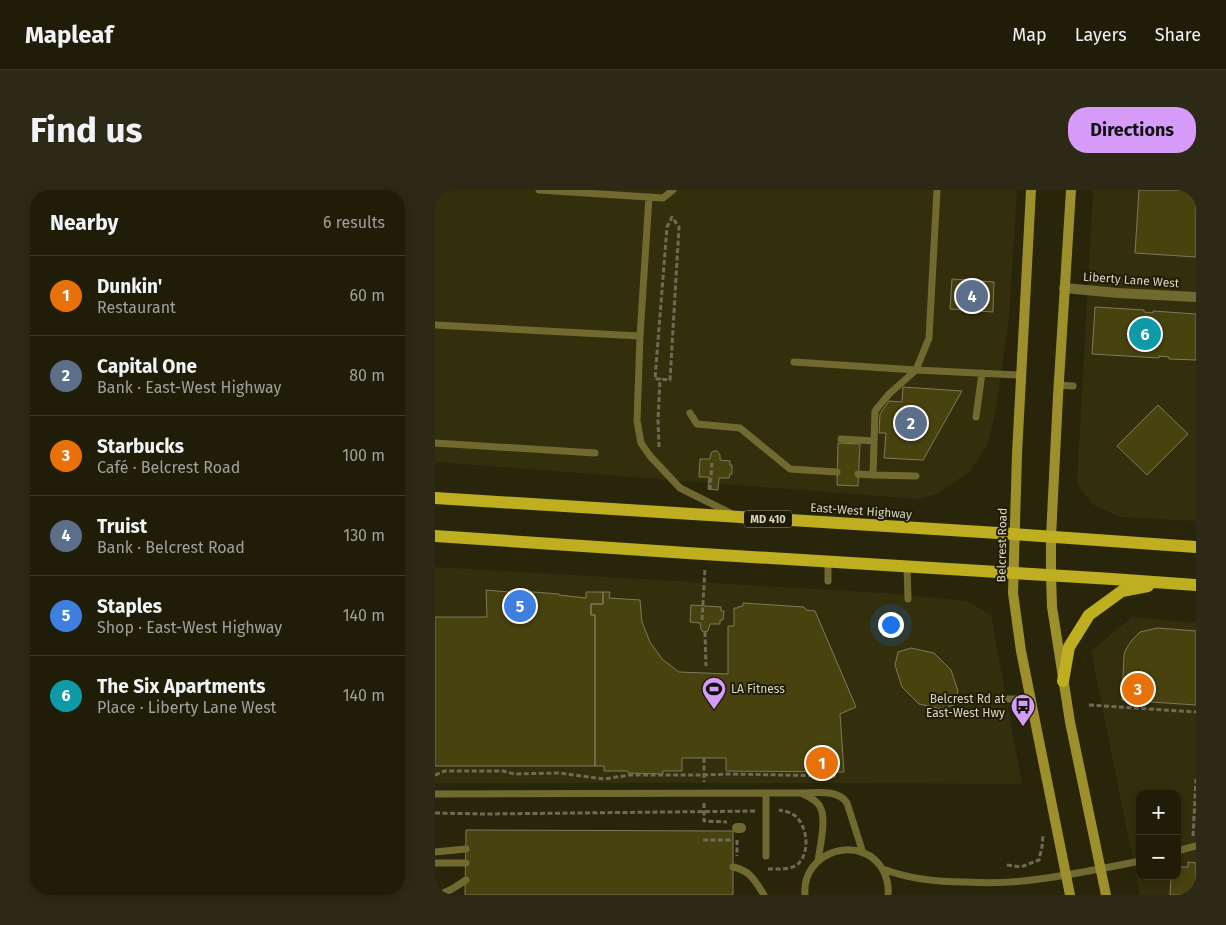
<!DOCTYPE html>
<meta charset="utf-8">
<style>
body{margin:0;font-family:"Fira Sans",sans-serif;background:#2c2916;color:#f1f3f6}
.controls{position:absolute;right:15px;bottom:15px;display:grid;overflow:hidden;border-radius:10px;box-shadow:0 2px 8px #0003}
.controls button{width:45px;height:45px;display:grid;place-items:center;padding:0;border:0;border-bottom:1px solid #3c3a29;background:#1f1c08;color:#f1f3f6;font:25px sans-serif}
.you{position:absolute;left:455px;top:434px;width:18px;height:18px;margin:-12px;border:4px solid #fff;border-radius:50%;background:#1a73e8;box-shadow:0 0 0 8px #1a73e833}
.badge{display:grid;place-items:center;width:32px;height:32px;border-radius:50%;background:#d79bf9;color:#fff;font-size:16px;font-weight:700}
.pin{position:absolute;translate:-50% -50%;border:2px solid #fff;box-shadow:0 1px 5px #0006}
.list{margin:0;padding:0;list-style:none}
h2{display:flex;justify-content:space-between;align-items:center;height:65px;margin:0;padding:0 20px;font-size:21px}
h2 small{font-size:16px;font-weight:400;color:#a1a19c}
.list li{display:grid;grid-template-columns:32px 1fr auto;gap:15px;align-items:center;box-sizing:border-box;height:80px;padding:0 20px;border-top:1px solid #3c3a29}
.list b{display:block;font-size:19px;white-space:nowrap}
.list p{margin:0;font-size:16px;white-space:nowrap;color:#a1a19c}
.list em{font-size:16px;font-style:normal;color:#a1a19c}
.map{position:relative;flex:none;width:761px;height:705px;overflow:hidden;border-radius:20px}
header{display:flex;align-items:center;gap:30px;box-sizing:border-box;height:70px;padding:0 25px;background:#1f1c08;border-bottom:1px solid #3c3a29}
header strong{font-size:24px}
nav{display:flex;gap:28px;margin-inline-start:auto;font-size:18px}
.intro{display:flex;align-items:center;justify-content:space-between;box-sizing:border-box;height:120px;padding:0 30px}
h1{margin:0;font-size:35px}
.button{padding:12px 22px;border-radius:20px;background:#d79bf9;color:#111;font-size:18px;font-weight:700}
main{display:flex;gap:30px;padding:0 30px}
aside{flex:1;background:#1f1c08;border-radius:20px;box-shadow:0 2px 8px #0003}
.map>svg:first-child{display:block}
</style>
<header>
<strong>Mapleaf</strong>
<nav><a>Map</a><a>Layers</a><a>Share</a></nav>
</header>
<div class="intro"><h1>Find us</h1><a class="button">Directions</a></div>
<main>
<aside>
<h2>Nearby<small>6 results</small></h2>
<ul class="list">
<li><span class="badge" style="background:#e8710a">1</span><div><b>Dunkin'</b><p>Restaurant</p></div><em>60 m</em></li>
<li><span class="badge" style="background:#5c6f8a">2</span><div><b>Capital One</b><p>Bank · East-West Highway</p></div><em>80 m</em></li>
<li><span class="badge" style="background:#e8710a">3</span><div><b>Starbucks</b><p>Café · Belcrest Road</p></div><em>100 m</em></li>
<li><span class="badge" style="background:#5c6f8a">4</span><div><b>Truist</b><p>Bank · Belcrest Road</p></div><em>130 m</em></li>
<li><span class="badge" style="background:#3f7fe0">5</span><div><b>Staples</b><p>Shop · East-West Highway</p></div><em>140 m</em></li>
<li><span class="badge" style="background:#0f9aa8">6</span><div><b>The Six Apartments</b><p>Place · Liberty Lane West</p></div><em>140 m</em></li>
</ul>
</aside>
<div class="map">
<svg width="761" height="705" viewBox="0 0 761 705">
<rect width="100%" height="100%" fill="#29250b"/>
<path fill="#332e0c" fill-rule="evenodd" d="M0,0H582L574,129L561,220L552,256L534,282L502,304L482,309L0,272Z
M658,0H761V331L685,327L657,314L642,294Z
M0,377L450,403L532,411L556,425L587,594L392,593H0Z
M697,427L761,433V705H705L656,461ZM705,604H742V686H705Z"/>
<path fill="#48420f" stroke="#7d7a5d" d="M704,0H761V67L700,63Z
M517,89L559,92L558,122L515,119Z
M660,117L709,120V122L718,123V121L761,124V170L734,169V167L724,166V168L657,164Z
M468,197L527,201L488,270L449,268L451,243H444L445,224L454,211L467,212Z
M723,215L753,244L712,285L682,256Z
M403,253L425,254L423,296L402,295Z
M279,261H282L285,265V270L295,271V275H297V284H295L294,288H284L283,300L273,299L274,287H264L265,269H275L276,263Z
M51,400L85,403V401L124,404V405L151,408V402H168V414H156V425H160V576H0V427H52Z
M168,402H175L174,408L205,410L207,432L215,452L227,469L244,482L293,484V436H299V418H303V417L308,416V413L369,417L371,420L380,421L421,517L405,524L409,582L291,581V568H247V581H228V584L193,583V581H169V576H160V425H156V414H168Z
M256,415L286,417V421H289L288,430H285V434H275L273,441L268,442L266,439L265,433L255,432Z
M723,438L761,441V515L687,510L689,465L691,459L697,450L705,442L718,439Z
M476,458L499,463L516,480L523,501L519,515L506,519L484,514L467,497L460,475L463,462Z
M31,640L298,641V705H30Z
M753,672L761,673V705H735L736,688H729V686H742V677H753Z"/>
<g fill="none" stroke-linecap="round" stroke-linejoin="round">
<path stroke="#6e6a55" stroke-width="3" stroke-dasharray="5 2.5" stroke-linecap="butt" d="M224,257L223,231L225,189H220L232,37L237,27L244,37L235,190L225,189
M275,300L277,273
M267,430L270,378
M270,442L271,476
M654,515L761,522
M269,568V592
M0,585L10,581H68L79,584L124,583L169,589L195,585H269L294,584L401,586
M269,613V631L292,632
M0,623L51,624L320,621
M758,646L761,589
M268,650H297
M302,650V666
M572,675L586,677L604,670L607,657L608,645
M333,679C342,679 356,680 363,674C376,662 372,634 359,625C355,622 349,621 344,620"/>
<path stroke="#716a30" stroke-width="7" d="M104,0L228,8L238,0
M502,0L494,148L481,180L585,185
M214,7L205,146L202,231L206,253L215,266L245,298L295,323
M0,135L205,146
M359,172L481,180
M481,180L454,204L440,221L438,285L481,286
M623,195L638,196
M255,223L262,234L305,238L355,279L402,282
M541,227L547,183
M406,249L439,251
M0,253L160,263
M423,284L438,285
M393,371V391
M472,376L473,409
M572,509H596
M331,603V666
M0,604L366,603C381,603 403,599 412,613L428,663
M368,604C375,607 384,612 386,619C391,632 385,656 383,671
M742,661L761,656
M0,662L31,659
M0,673H31
M298,677C316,681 320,691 329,705
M448,679C474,689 502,692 530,692C550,693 569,693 588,691C627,687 666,679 705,671
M4,705L17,699L31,690
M370,705C366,660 429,642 449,682C452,689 454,697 453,705"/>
<path stroke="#716a30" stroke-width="10" d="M302,638H306"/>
<path stroke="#716a30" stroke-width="10" d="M629,98L683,103L761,107"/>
<path stroke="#9d902c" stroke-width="10" d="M596,0L582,264L578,403L586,461L635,705
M636,0L623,206L616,347V385L617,417L635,532L671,705"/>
<path stroke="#beae20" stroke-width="12" d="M0,308L579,344L761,357
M0,346L252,363L677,389L761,395
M628,491L634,457L654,425L687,401L713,396"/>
</g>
<defs>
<symbol id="stadium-pin" viewBox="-11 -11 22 30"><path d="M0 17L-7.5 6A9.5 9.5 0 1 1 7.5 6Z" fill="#d79bf9" stroke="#1f1c03"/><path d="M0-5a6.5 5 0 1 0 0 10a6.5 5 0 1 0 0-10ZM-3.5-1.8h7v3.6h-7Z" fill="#111"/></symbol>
<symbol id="bus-pin" viewBox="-11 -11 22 30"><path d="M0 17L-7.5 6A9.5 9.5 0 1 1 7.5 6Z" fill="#d79bf9" stroke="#1f1c03"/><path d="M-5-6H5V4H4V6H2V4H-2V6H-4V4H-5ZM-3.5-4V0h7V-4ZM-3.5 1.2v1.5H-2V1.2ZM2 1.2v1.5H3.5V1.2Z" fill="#111"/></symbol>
</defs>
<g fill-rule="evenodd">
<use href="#stadium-pin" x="265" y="485" width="28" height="38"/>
<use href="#bus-pin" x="574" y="502" width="28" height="38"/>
</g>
<g text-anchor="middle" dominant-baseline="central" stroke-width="4" stroke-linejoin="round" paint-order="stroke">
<rect fill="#1f1c03" stroke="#a09e8c" stroke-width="1" x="309" y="320.5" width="48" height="17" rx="4"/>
<g font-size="11" font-weight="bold" fill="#d8d6c7">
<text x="333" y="329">MD 410</text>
</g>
<g font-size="12" fill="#d8d6c7" stroke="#1f1c03">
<text transform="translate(696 90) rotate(4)">Liberty Lane West</text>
<text transform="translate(426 321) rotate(4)">East-West Highway</text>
<text transform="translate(567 355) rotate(-89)">Belcrest Road</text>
</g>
<g font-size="12" fill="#d8d6c7" stroke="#1f1c03" text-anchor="start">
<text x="296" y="499">LA Fitness</text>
<text x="570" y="509" text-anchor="end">Belcrest Rd at<tspan x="570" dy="14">East-West Hwy</tspan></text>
</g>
</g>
</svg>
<div class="controls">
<button>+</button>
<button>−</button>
</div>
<div class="you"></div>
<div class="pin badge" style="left:387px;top:573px;background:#e8710a">1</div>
<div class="pin badge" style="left:476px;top:233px;background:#5c6f8a">2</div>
<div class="pin badge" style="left:703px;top:499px;background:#e8710a">3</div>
<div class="pin badge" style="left:537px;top:106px;background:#5c6f8a">4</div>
<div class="pin badge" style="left:85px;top:416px;background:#3f7fe0">5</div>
<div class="pin badge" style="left:710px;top:144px;background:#0f9aa8">6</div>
</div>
</main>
